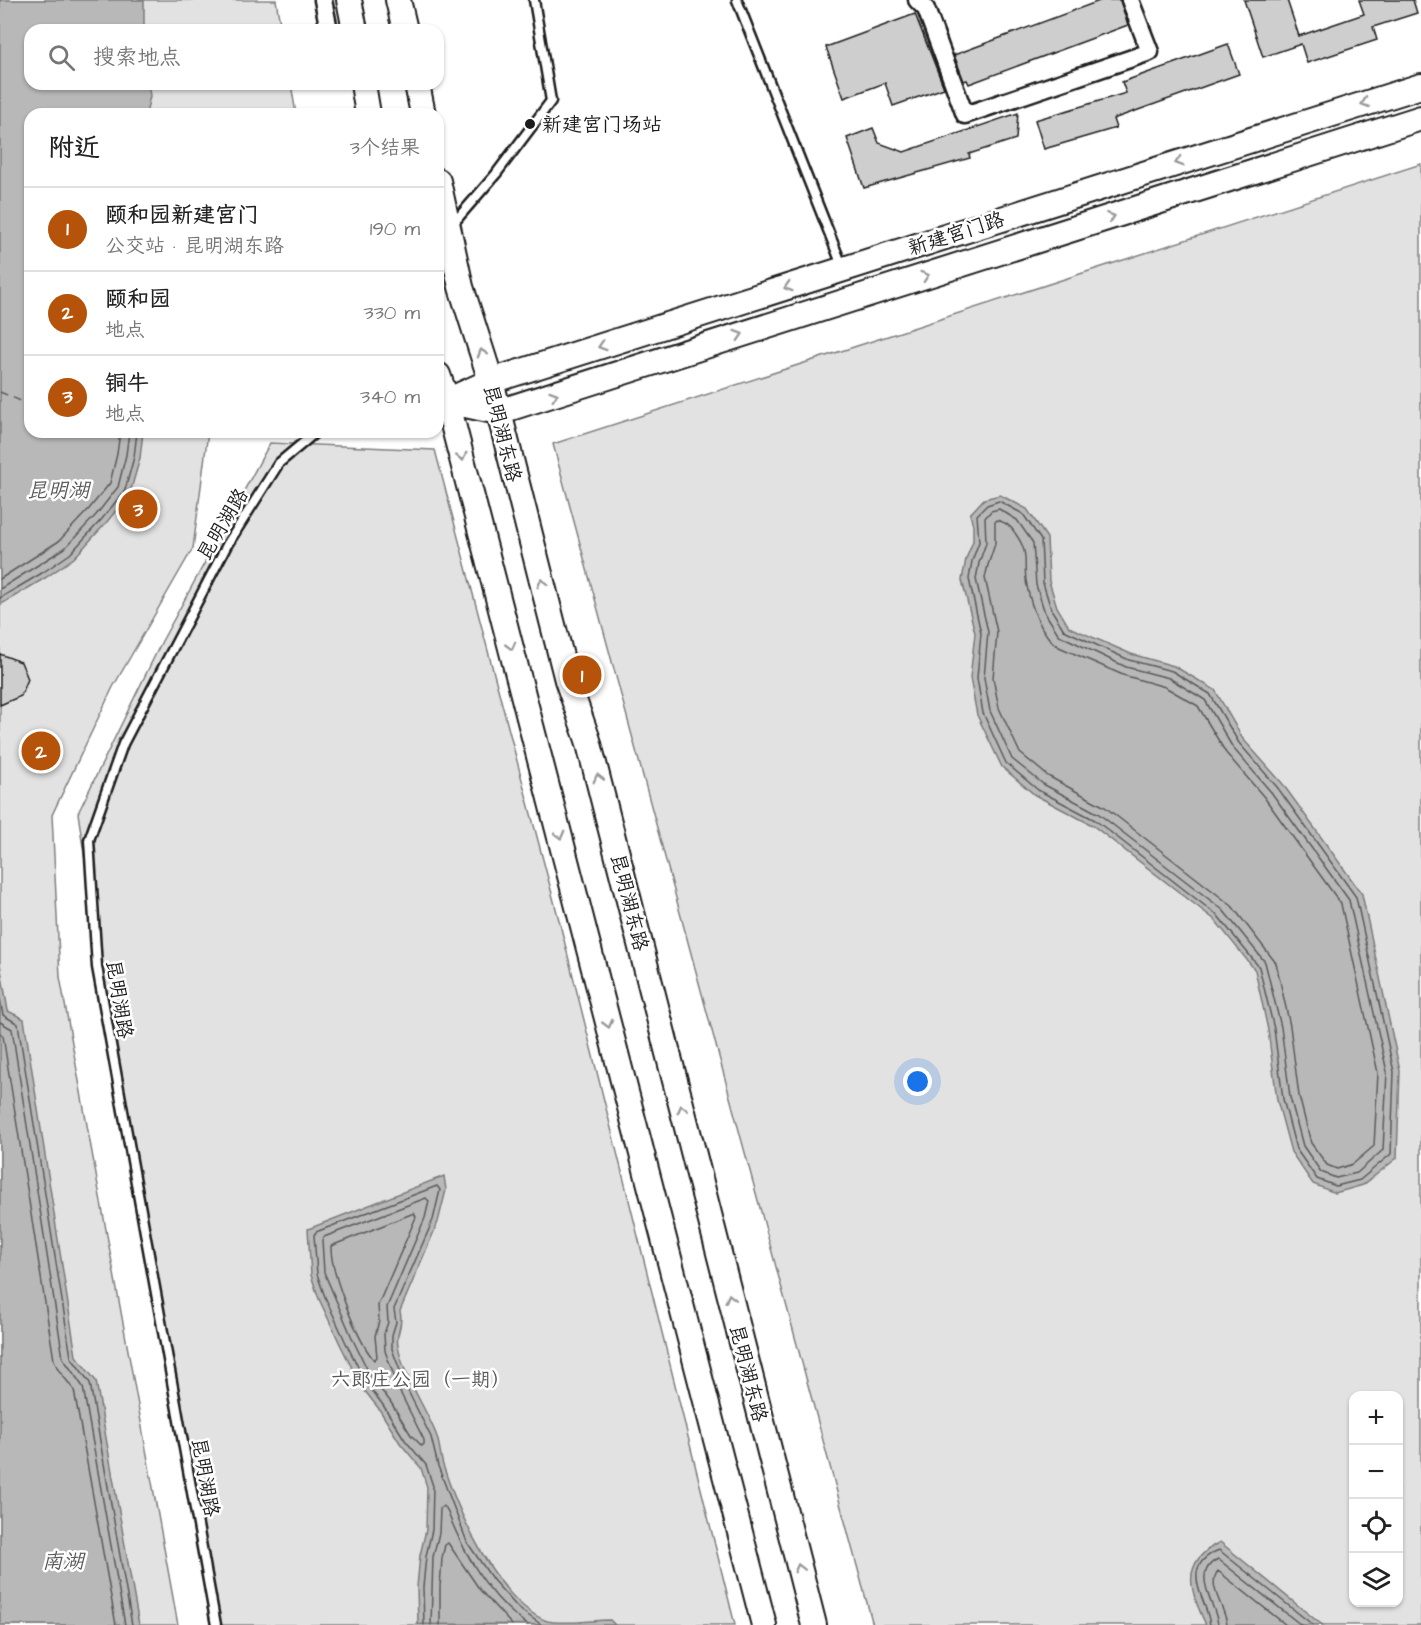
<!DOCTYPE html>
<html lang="zh">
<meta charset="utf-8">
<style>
body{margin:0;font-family:"Architects Daughter","LXGW WenKai TC",sans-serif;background:#f6f6f6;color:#222}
.controls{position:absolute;right:18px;bottom:18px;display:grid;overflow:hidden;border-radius:12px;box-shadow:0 2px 4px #0004}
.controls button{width:54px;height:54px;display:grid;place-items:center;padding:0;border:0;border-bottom:2px solid #e0e0e0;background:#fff;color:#222;font:30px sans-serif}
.you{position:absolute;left:918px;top:1082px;width:21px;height:21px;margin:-15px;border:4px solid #fff;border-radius:50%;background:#1a73e8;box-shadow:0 0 0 9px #1a73e833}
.badge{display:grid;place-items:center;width:39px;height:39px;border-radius:50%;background:#b45309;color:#fff;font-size:20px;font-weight:700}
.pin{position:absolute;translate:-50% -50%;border:3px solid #fff;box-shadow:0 2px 6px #0006}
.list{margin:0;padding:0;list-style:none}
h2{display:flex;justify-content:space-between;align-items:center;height:78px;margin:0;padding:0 24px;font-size:26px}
h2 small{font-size:20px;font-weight:400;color:#767676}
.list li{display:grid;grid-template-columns:39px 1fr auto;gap:18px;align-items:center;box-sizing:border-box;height:84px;padding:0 24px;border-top:2px solid #e0e0e0}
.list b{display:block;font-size:22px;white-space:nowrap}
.list p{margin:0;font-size:20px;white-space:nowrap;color:#767676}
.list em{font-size:20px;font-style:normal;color:#767676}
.icon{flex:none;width:33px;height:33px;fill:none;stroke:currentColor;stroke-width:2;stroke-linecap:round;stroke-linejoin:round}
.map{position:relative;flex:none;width:1421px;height:1625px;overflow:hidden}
.search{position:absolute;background:#fff;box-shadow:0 2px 4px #0004;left:24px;top:24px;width:420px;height:66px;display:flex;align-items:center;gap:15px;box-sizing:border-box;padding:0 21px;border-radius:18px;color:#767676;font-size:22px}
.panel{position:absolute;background:#fff;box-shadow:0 2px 4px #0004;left:24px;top:108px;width:420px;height:330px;border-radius:18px}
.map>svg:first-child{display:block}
</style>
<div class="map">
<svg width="1421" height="1625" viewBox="0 0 1421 1625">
<rect width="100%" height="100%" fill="#fff"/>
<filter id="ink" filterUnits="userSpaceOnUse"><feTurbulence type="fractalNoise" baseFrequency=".0167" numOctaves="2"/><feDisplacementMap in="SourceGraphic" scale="12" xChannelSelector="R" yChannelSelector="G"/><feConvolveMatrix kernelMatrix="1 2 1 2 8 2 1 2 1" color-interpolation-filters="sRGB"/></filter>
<g filter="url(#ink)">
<path fill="#e2e2e2" stroke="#7f7f7f" stroke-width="1.5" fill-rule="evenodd" d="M 0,0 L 276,0 L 281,30 L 30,30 L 30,84 L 291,84 L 296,114 L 30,114 L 30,432 L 208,432 L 193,548 L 113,687 L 52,815 L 60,977 L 178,1625 L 0,1625 Z
M 1421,164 L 1421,1625 L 873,1625 L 553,444 ZM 1354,1396 L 1398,1396 L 1398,1602 L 1354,1602 Z
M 270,443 L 435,450 L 560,924 L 735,1625 L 216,1625 L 117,1077 L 78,813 L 162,641 Z"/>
<path fill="#b8b8b8" stroke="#7a7a7a" stroke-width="1.5" d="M 0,0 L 144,0 L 144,30 L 30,30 L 30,84 L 148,84 L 150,96 L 146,114 L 30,114 L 30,432 L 143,432 L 140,458 L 130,493 L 106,523 L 74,558 L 45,578 L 0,605 Z
M 1000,495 L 1027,509 L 1047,538 L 1049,581 L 1057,607 L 1069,627 L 1131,654 L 1174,666 L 1215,690 L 1243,739 L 1282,783 L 1362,894 L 1400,1071 L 1397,1158 L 1363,1185 L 1335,1193 L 1313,1184 L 1291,1152 L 1277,1100 L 1268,1030 L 1255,970 L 1215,920 L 1092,825 L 1035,795 L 1002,767 L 977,715 L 970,678 L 975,633 L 962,580 L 966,559 L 973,541 L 973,525 L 970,514 L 984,499 Z
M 0,964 L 8,1011 L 24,1019 L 76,1356 L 96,1381 L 139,1625 L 0,1625 Z
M 444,1176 L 446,1190 L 438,1222 L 400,1311 C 404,1328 395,1332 398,1346 C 403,1376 425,1406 436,1434 C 440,1444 440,1455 443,1465 C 458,1512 498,1602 547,1621 C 563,1625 592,1620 610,1620 L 615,1625 L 418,1624 L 417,1587 L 420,1555 L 426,1530 L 427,1487 L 421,1468 L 400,1443 L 379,1409 L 361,1386 L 341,1346 L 319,1299 L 311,1275 L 308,1229 Z
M 1220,1542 L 1317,1621 L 1323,1625 L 1206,1625 C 1190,1590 1179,1563 1220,1542 Z"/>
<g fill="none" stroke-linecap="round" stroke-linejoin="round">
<path stroke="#5a5a5a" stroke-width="1.5" d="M 999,501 L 1023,514 L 1041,540 L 1043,583 L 1051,609 L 1064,630 L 1129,660 L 1172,671 L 1210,694 L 1239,743 L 1277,787 L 1356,897 L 1394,1072 L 1391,1154 L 1360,1180 L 1336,1186 L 1317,1179 L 1296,1149 L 1283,1099 L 1274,1029 L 1259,967 L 1218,916 L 1095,820 L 1038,790 L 1006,763 L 983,713 L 977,678 L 981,633 L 969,579 L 972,561 L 979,542 L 977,515 L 987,505 Z
M 999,509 L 1017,520 L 1033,543 L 1036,585 L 1045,613 L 1059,635 L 1126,667 L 1169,678 L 1205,700 L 1233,748 L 1271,792 L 1349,900 L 1387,1072 L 1383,1150 L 1357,1173 L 1336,1178 L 1321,1172 L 1303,1146 L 1290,1097 L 1281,1027 L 1265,962 L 1223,910 L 1099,814 L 1043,784 L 1012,759 L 990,711 L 984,678 L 988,632 L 976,579 L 979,563 L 986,543 L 985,518 L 991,511 Z
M 997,520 C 1005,522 1011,526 1015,533 C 1031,555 1022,562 1027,586 C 1031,606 1041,636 1059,647 L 1123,675 L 1165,687 L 1198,706 L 1226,753 L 1264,797 L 1341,904 L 1378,1073 L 1374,1146 L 1353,1164 L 1337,1169 L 1327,1165 L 1311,1143 L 1299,1096 L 1290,1026 L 1276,963 L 1232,906 L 1105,807 L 1048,776 L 1020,753 L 999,708 L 993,678 L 997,632 L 985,578 L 988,565 L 995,544 L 995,522 Z
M 0,579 L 59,541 L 89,509 L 110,483 L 117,454 L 120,432
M 0,589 L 65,548 L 96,515 L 118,487 L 126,455 L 129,432
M 0,598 L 42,573 L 70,554 L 102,519 L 125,490 L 134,457 L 137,432
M 0,999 L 3,1015 L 18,1024 L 71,1357 L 90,1383 L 132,1625
M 0,1022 L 12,1029 L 63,1358 L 83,1387 L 125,1625
M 0,1033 L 3,1036 L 54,1360 L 58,1369 L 74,1390 L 116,1625
M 426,1198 L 429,1201 L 425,1218 L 387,1307 L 388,1322 L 384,1334 L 385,1351 L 400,1392 L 424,1440 L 424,1444 L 422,1446 L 411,1435 L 390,1401 L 372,1379 L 353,1340 L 324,1272 L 322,1240 L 324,1237 Z
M 414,1213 L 416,1217 L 378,1305 L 379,1321 L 375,1336 L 377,1357 L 374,1360 C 357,1340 330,1271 331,1246 Z
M 424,1625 L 423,1587 L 426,1556 L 432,1530 L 433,1486 L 426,1465 L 405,1440 L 383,1405 L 366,1383 L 346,1343 L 325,1297 L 317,1274 L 314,1235 L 316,1232 L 437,1186 L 440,1190 L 433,1220 L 394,1309 L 396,1322 L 392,1335 L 392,1349 L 407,1389 L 431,1437 L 438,1466 L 467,1542 L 493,1580 L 519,1609 L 542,1625
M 431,1625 L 433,1557 L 439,1533 L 440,1509 L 443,1506 L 446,1508 C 463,1552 488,1598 528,1625
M 440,1625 L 440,1587 L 442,1558 L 445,1545 L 448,1543 L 480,1590 L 512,1625
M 1210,1625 C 1207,1598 1177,1567 1219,1550 L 1313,1625
M 1218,1625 C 1217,1605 1189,1573 1218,1559 L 1301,1625
M 1227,1625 C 1226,1608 1206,1586 1218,1571 L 1286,1625"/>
<path stroke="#5a5a5a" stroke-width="1.5" stroke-dasharray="8 6" stroke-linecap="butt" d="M 0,392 L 30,405"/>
</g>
<path fill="#cecece" stroke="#1c1c1c" stroke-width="1.5" d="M 1102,0 L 1120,0 L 1128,25 L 969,84 L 967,80 L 964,81 L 954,55 Z
M 1244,0 L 1287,0 L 1299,36 L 1364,14 L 1359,0 L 1413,0 L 1417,13 L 1373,27 L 1377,40 L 1307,63 L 1301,44 L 1263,57 Z
M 915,14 L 944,88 L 893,106 L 885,83 L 844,98 L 826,47 Z
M 1228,44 L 1239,74 L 1113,119 L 1116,128 L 1044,149 L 1035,120 L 1126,93 L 1122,82 Z
M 1018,113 L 1016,139 L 969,154 L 970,158 L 864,188 L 847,138 L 873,128 L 879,143 L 904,152 Z
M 0,654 L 21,662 L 28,679 L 21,696 L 0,705 Z"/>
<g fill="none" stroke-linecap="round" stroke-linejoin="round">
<defs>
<path id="lane" d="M 737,0 L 843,268
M 451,226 L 496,174 L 551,101 L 534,0
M 216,1625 L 97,967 L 89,840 L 123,744 L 227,545 L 279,463 L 316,432"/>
<path id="street" d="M 323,0 L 329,30
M 917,0 L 926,9 L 965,115 L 1150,52 L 1130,0"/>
<path id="secondary" d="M 349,0 L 355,30
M 398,0 L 405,30
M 363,84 L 368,114
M 417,84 L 423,114
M 438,181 L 461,287 L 491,381 L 567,680 L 588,740 L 814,1625
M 438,375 L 447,401 L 764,1625
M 447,401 L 491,381 L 1421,86
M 447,401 L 498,412 L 1421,118"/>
</defs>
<use href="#lane" stroke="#1c1c1c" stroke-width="13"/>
<use href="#street" stroke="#1c1c1c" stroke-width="21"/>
<use href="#secondary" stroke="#1c1c1c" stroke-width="28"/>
<use href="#lane" stroke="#fff" stroke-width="8"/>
<use href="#street" stroke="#fff" stroke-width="16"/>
<use href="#secondary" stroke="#fff" stroke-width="24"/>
</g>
<defs><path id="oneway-chevron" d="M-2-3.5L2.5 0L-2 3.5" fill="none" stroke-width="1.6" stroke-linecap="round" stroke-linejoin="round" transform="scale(1.5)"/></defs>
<g stroke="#999">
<use href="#oneway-chevron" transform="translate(1365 103) rotate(162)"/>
<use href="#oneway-chevron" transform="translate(1179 162) rotate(162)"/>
<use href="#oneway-chevron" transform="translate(1111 217) rotate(-18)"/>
<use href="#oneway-chevron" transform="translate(925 276) rotate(-18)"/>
<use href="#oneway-chevron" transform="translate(788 287) rotate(162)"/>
<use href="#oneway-chevron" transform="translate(739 335) rotate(-18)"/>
<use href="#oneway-chevron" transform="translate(602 346) rotate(162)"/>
<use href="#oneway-chevron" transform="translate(482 353) rotate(-107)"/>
<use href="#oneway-chevron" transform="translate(554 395) rotate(-18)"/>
<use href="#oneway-chevron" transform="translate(462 457) rotate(75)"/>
<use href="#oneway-chevron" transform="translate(542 583) rotate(-104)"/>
<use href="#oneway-chevron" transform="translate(511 646) rotate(75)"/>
<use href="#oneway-chevron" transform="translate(598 778) rotate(-104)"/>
<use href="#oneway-chevron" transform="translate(560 835) rotate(75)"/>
<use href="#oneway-chevron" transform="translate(608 1024) rotate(75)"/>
<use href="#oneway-chevron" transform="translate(682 1109) rotate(-104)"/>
<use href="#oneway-chevron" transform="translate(730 1298) rotate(-104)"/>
<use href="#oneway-chevron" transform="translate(799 1568) rotate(-104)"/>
</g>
</g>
<circle fill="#1c1c1c" stroke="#fff" stroke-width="2" cx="530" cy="124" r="6"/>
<g text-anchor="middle" stroke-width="5" stroke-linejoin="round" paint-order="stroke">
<g font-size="20" fill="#1c1c1c" stroke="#fff" text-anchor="start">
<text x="542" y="131">新建宫门场站</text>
</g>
<g font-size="20" fill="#1c1c1c" stroke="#fff">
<text transform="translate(956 233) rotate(-18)" y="7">新建宫门路</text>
<text transform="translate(503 433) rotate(76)" y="7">昆明湖东路</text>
<text transform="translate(222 524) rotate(-59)" y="7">昆明湖路</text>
<text transform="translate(630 902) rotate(76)" y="7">昆明湖东路</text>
<text transform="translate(120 999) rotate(81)" y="7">昆明湖路</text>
<text transform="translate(749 1373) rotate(76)" y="7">昆明湖东路</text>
<text transform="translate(206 1477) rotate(80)" y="7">昆明湖路</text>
</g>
<g font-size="20" fill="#575757" stroke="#fff">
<text x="421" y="1386">六郎庄公园（一期）</text>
</g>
<g font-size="21" font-style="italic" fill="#5a5a5a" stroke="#fff">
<text x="58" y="497">昆明湖</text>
<text x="63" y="1568">南湖</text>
</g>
</g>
</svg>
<div class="controls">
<button>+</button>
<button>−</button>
<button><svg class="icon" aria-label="locate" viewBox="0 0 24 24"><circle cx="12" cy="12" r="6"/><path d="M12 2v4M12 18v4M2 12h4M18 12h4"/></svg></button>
<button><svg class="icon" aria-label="layers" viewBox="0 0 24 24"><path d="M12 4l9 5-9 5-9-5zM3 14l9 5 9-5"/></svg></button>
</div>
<div class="you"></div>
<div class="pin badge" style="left:582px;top:675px">1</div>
<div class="pin badge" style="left:41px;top:751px">2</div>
<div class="pin badge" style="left:138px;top:509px">3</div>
<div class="search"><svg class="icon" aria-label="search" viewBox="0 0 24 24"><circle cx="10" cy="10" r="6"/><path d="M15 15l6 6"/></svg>搜索地点</div>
<section class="panel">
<h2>附近<small>3个结果</small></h2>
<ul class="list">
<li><span class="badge">1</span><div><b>颐和园新建宫门</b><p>公交站 · 昆明湖东路</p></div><em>190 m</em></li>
<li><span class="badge">2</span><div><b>颐和园</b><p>地点</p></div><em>330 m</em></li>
<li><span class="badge">3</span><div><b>铜牛</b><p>地点</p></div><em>340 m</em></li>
</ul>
</section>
</div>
